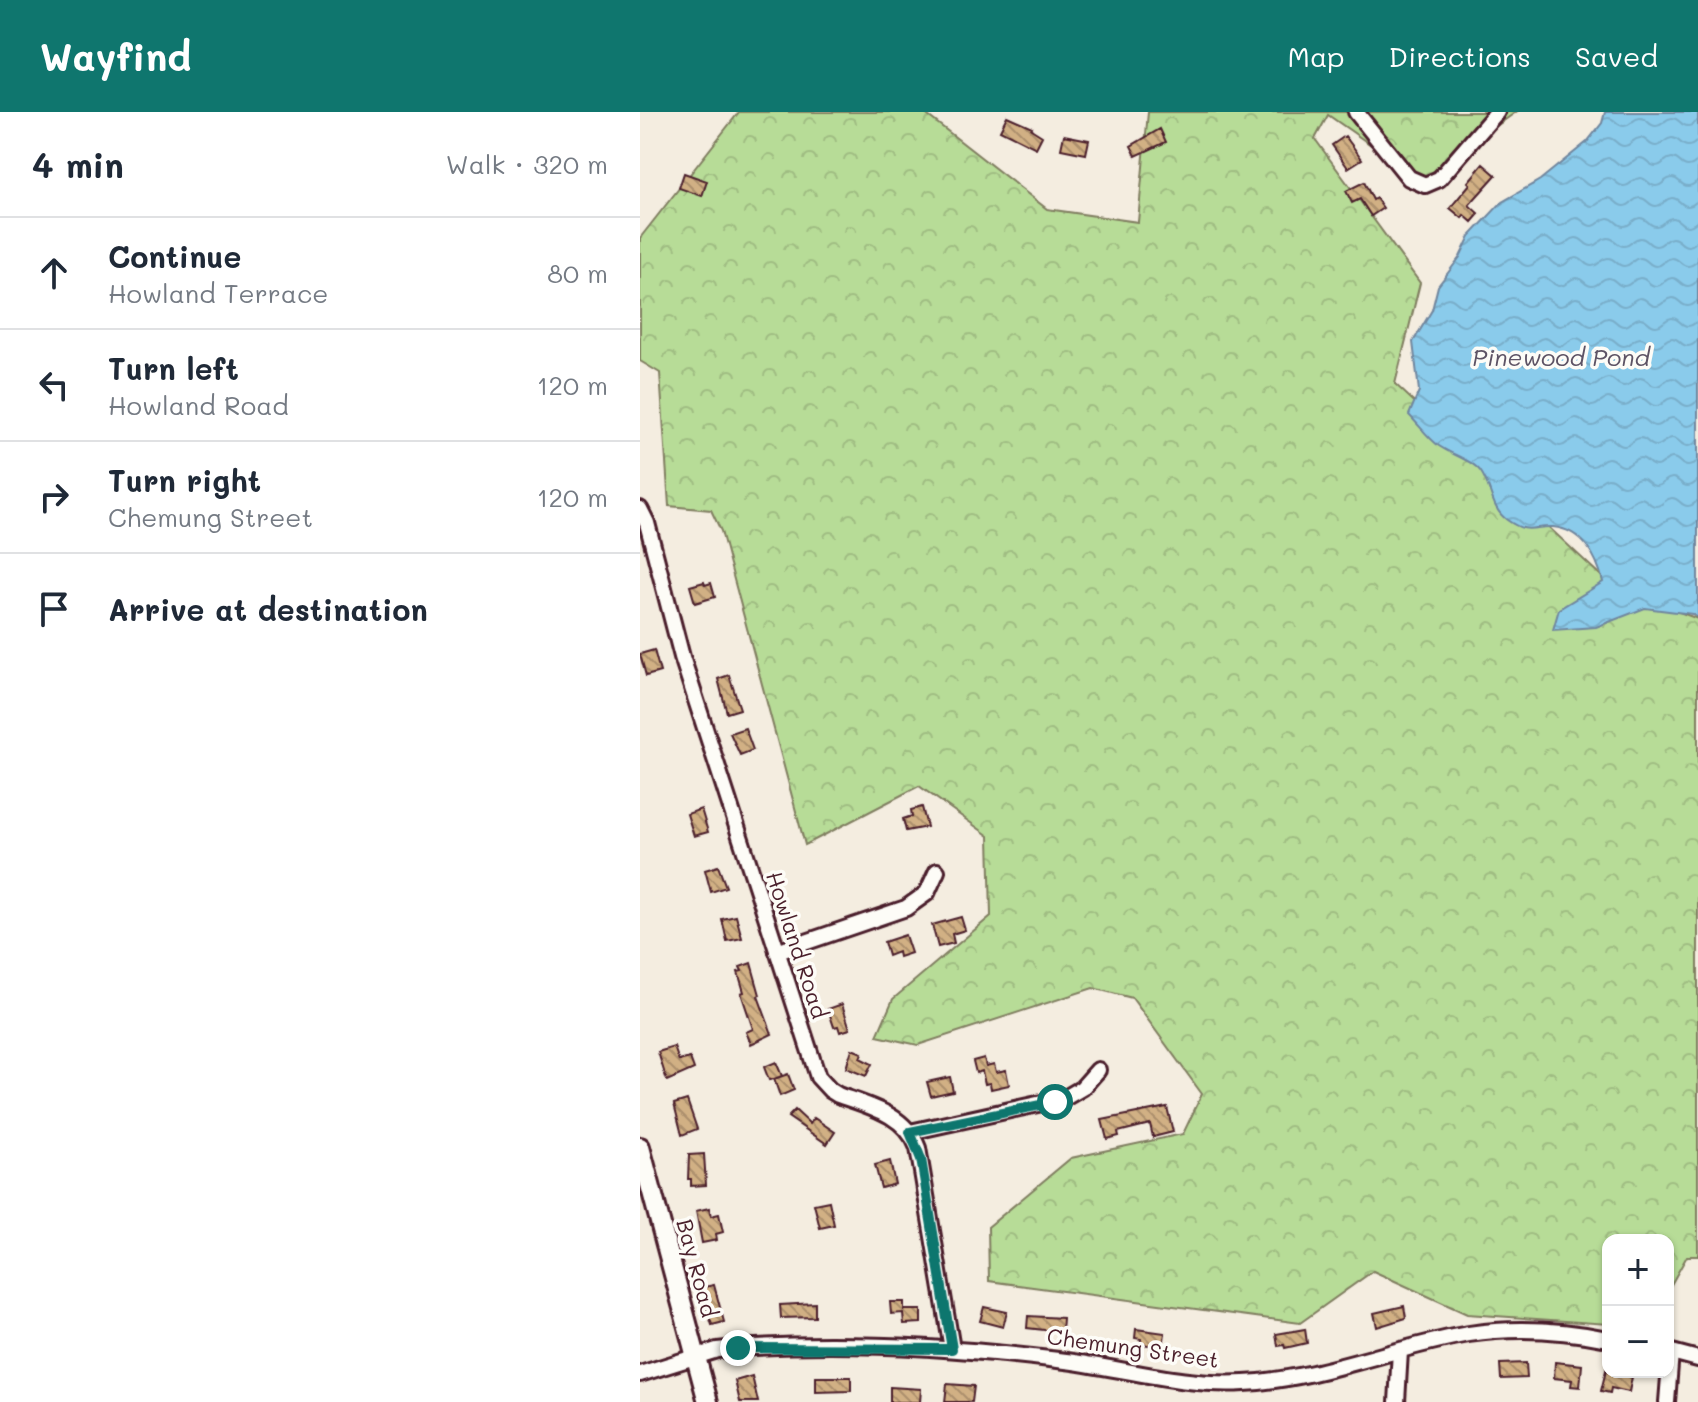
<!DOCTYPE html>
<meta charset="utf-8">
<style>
body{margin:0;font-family:Mali,sans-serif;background:#f6f6f7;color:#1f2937}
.controls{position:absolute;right:24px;bottom:24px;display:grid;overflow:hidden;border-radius:16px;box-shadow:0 2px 6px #0004}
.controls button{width:72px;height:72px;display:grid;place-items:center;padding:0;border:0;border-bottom:2px solid #e0e1e3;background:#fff;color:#1f2937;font:40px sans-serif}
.stop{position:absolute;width:24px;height:24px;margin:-18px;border:6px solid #0f766e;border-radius:50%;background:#fff}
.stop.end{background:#0f766e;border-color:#fff;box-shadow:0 2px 8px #0008}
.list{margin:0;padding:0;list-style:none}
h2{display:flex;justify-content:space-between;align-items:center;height:104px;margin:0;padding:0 32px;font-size:34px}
h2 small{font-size:26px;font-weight:400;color:#747a83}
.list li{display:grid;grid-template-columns:52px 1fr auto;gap:24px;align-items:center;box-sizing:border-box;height:112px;padding:0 32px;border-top:2px solid #e0e1e3}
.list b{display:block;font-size:30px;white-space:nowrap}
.list p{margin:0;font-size:26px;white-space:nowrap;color:#747a83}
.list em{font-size:26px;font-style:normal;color:#747a83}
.icon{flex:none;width:44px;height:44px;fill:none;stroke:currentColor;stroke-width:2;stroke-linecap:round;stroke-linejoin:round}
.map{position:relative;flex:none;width:1058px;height:1290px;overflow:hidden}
header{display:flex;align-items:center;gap:48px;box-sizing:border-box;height:112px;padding:0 40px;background:#0f766e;color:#fff}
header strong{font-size:38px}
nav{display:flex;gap:44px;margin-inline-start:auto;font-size:28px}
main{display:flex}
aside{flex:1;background:#fff}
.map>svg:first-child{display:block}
</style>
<header>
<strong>Wayfind</strong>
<nav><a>Map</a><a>Directions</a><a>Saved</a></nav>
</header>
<main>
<aside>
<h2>4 min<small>Walk · 320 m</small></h2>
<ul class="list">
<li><svg class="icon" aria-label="ahead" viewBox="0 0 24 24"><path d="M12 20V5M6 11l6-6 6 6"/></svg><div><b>Continue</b><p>Howland Terrace</p></div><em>80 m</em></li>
<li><svg class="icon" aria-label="left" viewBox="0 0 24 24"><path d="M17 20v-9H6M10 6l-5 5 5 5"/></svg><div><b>Turn left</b><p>Howland Road</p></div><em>120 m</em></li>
<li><svg class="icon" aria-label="right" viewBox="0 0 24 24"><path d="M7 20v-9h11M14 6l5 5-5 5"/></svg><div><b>Turn right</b><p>Chemung Street</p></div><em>120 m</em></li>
<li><svg class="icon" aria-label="arrive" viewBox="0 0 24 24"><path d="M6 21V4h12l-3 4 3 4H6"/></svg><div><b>Arrive at destination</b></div></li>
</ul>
</aside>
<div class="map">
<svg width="1058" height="1290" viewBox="0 0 1058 1290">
<defs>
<pattern id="forest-crowns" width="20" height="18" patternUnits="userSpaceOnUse" patternTransform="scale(2)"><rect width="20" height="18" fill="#b7dc97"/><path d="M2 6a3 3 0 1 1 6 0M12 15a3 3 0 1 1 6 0" fill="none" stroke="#9fbc82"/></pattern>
<pattern id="water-waves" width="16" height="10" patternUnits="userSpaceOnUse" patternTransform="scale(2)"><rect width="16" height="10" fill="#8acbeb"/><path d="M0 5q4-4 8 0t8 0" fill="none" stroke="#79aeca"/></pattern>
<pattern id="building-back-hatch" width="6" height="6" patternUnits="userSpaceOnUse" patternTransform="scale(2)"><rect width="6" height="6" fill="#d1b084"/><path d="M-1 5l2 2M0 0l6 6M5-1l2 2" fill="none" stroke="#ac8f6c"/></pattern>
</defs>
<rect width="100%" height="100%" fill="#f4ede0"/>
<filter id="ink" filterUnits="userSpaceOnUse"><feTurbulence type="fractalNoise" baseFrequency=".0125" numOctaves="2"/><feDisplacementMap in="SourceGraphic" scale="16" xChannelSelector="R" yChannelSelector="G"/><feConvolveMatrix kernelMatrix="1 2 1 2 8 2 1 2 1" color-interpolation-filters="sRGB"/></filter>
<g filter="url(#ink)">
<path fill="url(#forest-crowns)" stroke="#807e61" stroke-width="2" d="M 99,0 L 283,0 L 407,97 L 498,110 L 508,0 L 876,0 L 781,68 L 688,3 L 675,27 L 780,171 L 755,272 L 974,476 L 1058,507 L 1058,1144 L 1047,1144 L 1028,1178 L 1028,1128 L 968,1128 L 968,1212 L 827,1202 L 733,1159 L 660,1211 L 349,1169 L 348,1115 L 431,1046 L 543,1022 L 562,982 L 492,886 L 453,876 L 278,933 L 237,924 L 253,887 L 351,804 L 349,724 L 279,674 L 165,733 L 81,419 L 71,398 L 29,394 L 20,261 L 0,249 L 0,126 Z"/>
<path fill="url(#water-waves)" stroke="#70869e" stroke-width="2" d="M 965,0 L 1058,0 L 1058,506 L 1052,502 L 1005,496 L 956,515 L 913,518 L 919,497 L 963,470 C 957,445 943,418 913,415 C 893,414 888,423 867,408 C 851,397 852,376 841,360 C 832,348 812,343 799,334 C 788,326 779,313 769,303 L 779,279 L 773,230 L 792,198 L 798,174 L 820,145 L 830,124 L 862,90 L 900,68 L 947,30 L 962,11 Z"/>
<path fill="url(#building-back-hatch)" stroke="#4a1f2b" stroke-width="2" d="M 367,4 L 392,15 L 391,17 L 402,24 L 396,36 L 360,18 Z
M 520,17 L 526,30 L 496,44 L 491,34 Z
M 424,23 L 449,28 L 446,42 L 421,37 Z
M 705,24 L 722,47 L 708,56 L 692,33 Z
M 843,52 L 856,63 L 829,93 L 839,102 L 832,110 L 824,103 L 822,106 L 810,96 L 830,72 L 828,70 Z
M 44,61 L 67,69 L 62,84 L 39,76 Z
M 724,70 L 733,88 L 736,86 L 743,96 L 731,104 L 720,87 L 712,91 L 706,79 Z
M 64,470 L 65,473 L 71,471 L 75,485 L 55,491 L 50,474 Z
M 14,538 L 20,560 L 6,564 L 0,542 Z
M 89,563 L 100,597 L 87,601 L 78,567 Z
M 105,616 L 113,638 L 100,643 L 90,621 Z
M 282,695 L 287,715 L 266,719 L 263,707 L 272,704 L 271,698 Z
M 61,697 L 68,720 L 54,724 L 47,702 Z
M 78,754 L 86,775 L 71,780 L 65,758 Z
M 96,804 L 102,826 L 87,829 L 82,807 Z
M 321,805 L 325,818 L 312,822 L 314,831 L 298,835 L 292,813 Z
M 265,823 L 271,841 L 259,845 L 258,840 L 248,844 L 244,830 Z
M 111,851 L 120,883 L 118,884 L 132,922 L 111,932 L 106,920 L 113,917 L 101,881 L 104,880 L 98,860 L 102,859 L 100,855 Z
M 202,892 L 210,917 L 200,920 L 198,914 L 194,915 L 188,897 Z
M 34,935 L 39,949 L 50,946 L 54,957 L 27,969 L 18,940 Z
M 212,937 L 222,941 L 220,946 L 232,952 L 226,964 L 206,956 Z
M 344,946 L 346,954 L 354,952 L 356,960 L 366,958 L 369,973 L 351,977 L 350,971 L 345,972 L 342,959 L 336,961 L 333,949 Z
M 136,950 L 142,964 L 134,967 L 148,962 L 154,978 L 140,984 L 134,967 L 129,968 L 124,955 Z
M 310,965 L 313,979 L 291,984 L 287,970 Z
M 47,988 L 57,1017 L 42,1023 L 34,992 Z
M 527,995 L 533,1020 L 513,1025 L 510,1012 L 478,1020 L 479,1024 L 467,1027 L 462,1008 Z
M 155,998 L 170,1012 L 174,1006 L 195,1020 L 187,1032 L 148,1005 Z
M 64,1042 L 66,1073 L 51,1074 L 51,1067 L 48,1067 L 49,1043 Z
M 250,1049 L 255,1072 L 241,1076 L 235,1053 Z
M 189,1089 L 194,1113 L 180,1116 L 174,1092 Z
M 69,1096 L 71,1104 L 79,1102 L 83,1120 L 76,1122 L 77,1128 L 62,1131 L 56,1099 Z
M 74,1173 L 84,1210 L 72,1213 L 60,1176 Z
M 250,1190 L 264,1190 L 264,1198 L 281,1198 L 281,1211 L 264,1212 L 263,1201 L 251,1202 Z
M 175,1191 L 175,1205 L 141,1206 L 140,1193 Z
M 764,1194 L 766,1206 L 737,1215 L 734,1201 Z
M 344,1195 L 367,1200 L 363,1215 L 340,1209 Z
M 388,1204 L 423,1206 L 422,1220 L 387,1216 Z
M 496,1217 L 525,1221 L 523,1235 L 501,1232 L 501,1227 L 495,1226 Z
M 665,1217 L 667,1231 L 645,1236 L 644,1233 L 638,1234 L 636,1222 Z
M 915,1250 L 942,1253 L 940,1275 L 931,1274 L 932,1268 L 914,1266 Z
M 968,1250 L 968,1260 L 983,1260 L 983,1263 L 992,1265 L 989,1280 L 971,1276 L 970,1281 L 961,1279 Z
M 886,1251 L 887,1266 L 861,1267 L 860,1252 Z
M 112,1264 L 118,1290 L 100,1290 L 95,1269 Z
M 176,1265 L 211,1265 L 211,1279 L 176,1280 Z
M 307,1272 L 334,1274 L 332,1290 L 305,1290 Z
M 250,1275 L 281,1277 L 280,1290 L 250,1290 Z"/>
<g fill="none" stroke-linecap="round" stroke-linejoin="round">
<defs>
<path id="minor" d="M 716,0 L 769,66 L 785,73 L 799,67 L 857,0
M 0,397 L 7,411 L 42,545 L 178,965 L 190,978 L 198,983 C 229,994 265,1002 278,1036 L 312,1237
M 137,840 L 266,796 L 287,781 L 297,759
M 270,1020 L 425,986 L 442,976 L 458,958
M 1028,1239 L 1058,1247
M 0,1262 L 77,1238 L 98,1236 C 204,1229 313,1235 418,1248 C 479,1255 543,1275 604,1271 C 681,1267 754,1235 829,1222 C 875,1215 923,1218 968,1227
M 757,1290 L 760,1239
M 1027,1290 L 1031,1240"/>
<path id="major" d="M 0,1035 L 68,1290"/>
</defs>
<use href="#minor" stroke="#4a1f2b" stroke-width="20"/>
<use href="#major" stroke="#4a1f2b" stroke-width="24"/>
<use href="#minor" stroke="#fdfcf7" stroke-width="14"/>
<use href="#major" stroke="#fdfcf7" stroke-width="18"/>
</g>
</g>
<g fill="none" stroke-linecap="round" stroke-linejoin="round" filter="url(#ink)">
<path stroke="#0f766e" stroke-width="10" d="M 98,1236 L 312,1237 L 281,1047 L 270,1020 L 415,990"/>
</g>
<g text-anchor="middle" stroke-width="7" stroke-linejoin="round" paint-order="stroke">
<g font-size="22" fill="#4a1f2b" stroke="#fdfcf7">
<text transform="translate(157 833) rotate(72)" y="8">Howland Road</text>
<text transform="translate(57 1156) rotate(75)" y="8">Bay Road</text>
<text transform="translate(493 1236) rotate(8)" y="8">Chemung Street</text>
</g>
<g font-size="24" font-style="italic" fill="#5d5365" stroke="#fdfcf7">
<text x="921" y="254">Pinewood Pond</text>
</g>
</g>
</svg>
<div class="controls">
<button>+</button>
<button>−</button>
</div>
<div class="stop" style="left:415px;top:990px"></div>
<div class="stop end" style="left:98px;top:1236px"></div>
</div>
</main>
